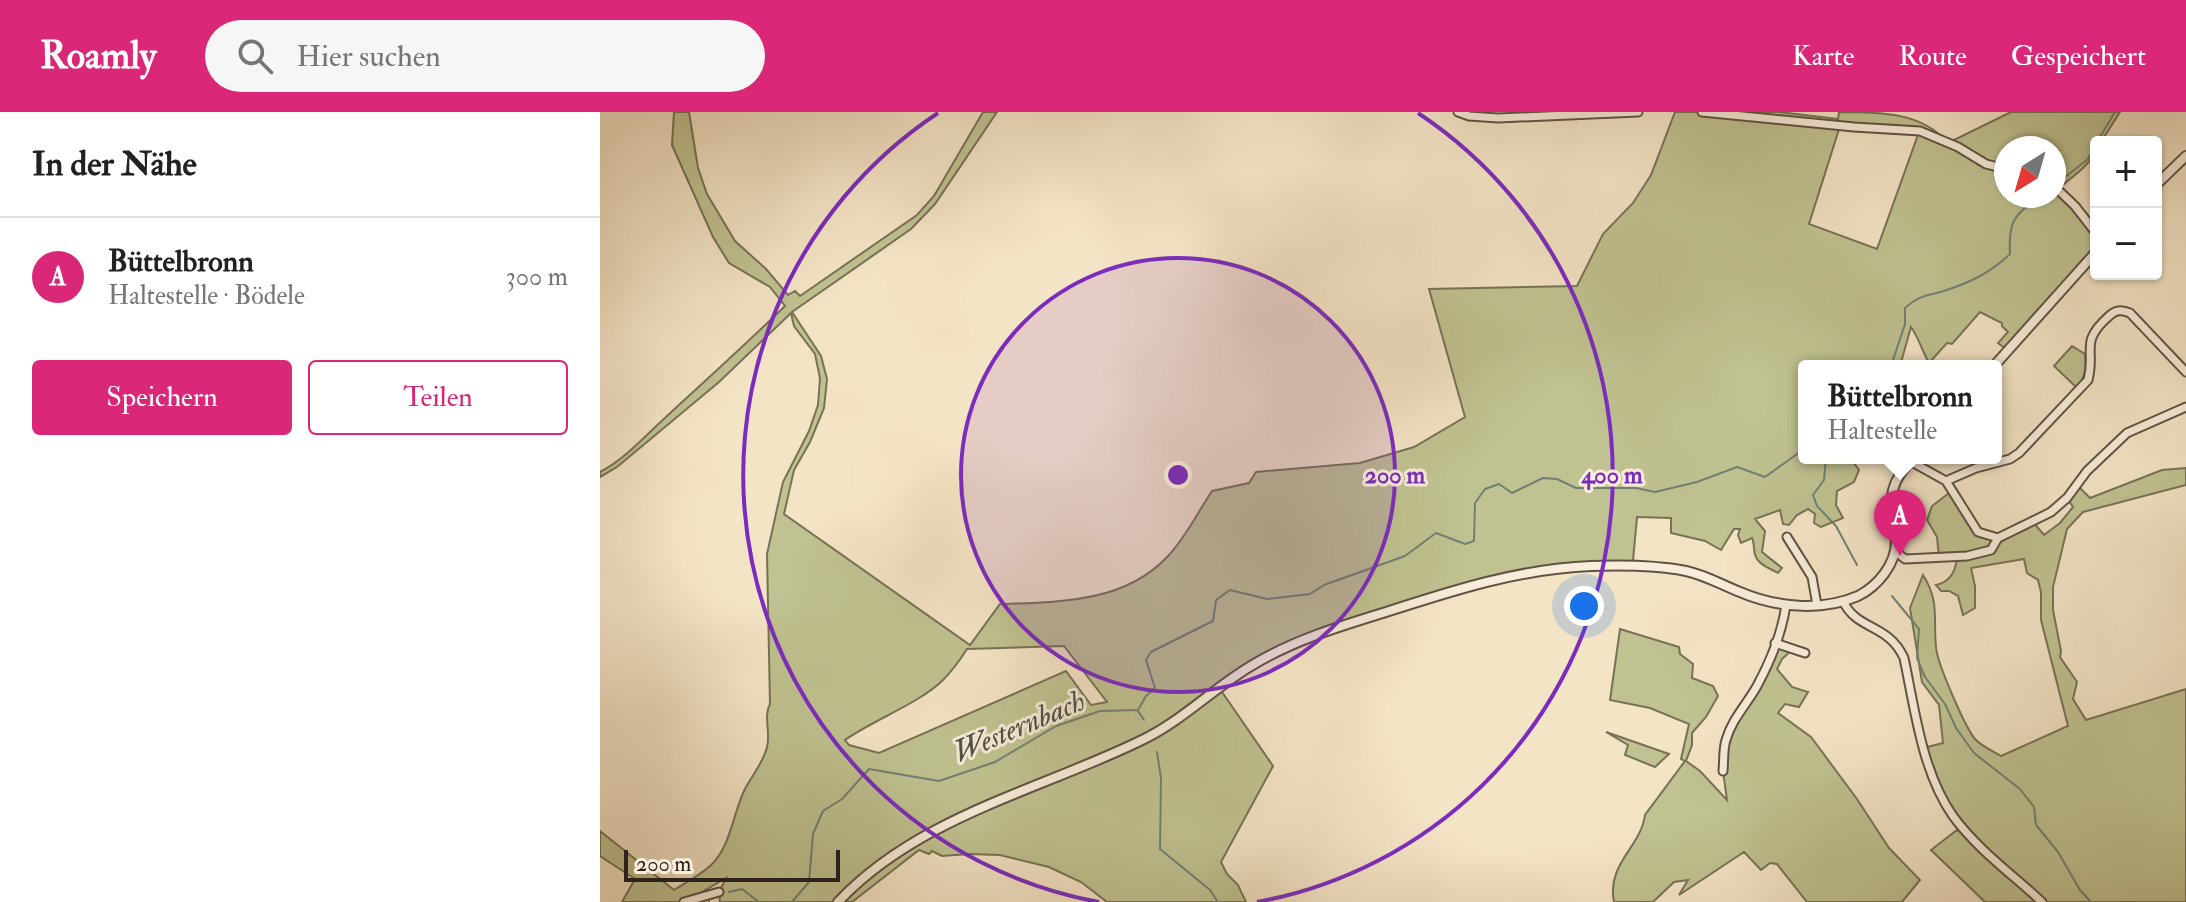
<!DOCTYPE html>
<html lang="de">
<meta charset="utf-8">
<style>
body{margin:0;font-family:"IM FELL Double Pica",serif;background:#f6f6f6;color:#202124}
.controls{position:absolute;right:24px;top:24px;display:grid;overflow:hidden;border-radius:8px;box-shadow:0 2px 6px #0004}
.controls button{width:72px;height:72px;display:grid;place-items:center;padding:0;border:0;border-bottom:2px solid #e0e0e0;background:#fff;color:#202124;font:40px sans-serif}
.compass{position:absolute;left:1394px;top:24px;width:72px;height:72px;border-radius:50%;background:#fff;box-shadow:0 2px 6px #0004;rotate:217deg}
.scale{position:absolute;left:24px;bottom:20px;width:216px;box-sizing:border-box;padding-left:8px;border:4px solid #2e231a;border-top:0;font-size:22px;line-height:28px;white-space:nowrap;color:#2e231a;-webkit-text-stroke:6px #f8edda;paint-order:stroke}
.you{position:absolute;left:984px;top:494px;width:28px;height:28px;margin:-20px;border:6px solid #fff;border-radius:50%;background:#1a73e8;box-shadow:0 0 0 12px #1a73e833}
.badge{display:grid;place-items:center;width:52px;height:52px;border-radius:50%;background:#db2777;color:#fff;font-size:26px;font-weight:700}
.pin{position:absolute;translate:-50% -66px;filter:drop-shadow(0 2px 4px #0008)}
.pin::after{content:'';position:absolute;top:42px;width:28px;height:24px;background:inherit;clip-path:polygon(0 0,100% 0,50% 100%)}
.popup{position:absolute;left:1198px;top:248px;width:204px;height:104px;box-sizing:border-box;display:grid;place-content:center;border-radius:8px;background:#fff;filter:drop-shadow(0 2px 6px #0005);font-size:26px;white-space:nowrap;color:#757577}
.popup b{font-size:30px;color:#202124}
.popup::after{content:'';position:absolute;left:50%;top:100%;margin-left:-16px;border:16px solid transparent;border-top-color:#fff}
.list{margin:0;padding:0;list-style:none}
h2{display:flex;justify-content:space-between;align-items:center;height:104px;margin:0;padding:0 32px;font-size:34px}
h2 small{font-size:26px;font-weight:400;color:#757577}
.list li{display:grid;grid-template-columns:52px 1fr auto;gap:24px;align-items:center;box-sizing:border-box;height:120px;padding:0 32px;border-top:2px solid #e0e0e0}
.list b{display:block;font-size:30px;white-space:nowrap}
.list p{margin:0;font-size:26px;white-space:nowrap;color:#757577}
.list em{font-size:26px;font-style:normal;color:#757577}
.actions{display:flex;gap:16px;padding:24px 32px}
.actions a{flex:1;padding:18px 0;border:2px solid #db2777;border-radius:8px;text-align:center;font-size:28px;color:#db2777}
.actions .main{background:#db2777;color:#fff}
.icon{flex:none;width:44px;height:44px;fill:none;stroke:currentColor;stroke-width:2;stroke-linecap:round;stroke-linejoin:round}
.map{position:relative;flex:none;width:1586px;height:790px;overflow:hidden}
header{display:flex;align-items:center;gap:48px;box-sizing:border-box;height:112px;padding:0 40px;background:#db2777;color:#fff}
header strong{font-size:38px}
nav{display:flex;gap:44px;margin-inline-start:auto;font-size:28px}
.search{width:560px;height:72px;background:#f6f6f6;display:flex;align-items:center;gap:20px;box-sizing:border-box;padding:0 28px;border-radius:44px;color:#757577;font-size:30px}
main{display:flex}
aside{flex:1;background:#fff}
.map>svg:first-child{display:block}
</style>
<header>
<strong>Roamly</strong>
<div class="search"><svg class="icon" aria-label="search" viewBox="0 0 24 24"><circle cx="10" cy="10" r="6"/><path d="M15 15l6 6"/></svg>Hier suchen</div>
<nav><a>Karte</a><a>Route</a><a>Gespeichert</a></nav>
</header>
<main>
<aside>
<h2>In der Nähe<small></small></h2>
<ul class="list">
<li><span class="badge">A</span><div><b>Büttelbronn</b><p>Haltestelle · Bödele</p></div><em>300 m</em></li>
</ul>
<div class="actions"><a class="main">Speichern</a><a>Teilen</a></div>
</aside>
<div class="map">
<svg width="1586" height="790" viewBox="0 0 1586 790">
<rect width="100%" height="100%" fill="#f4e4c6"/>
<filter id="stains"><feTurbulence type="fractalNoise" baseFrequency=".0025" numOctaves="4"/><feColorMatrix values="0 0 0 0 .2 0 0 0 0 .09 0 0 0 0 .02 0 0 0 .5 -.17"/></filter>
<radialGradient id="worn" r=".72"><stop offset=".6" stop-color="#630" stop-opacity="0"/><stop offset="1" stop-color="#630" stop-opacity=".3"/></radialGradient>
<path fill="#c0c291" stroke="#777256" stroke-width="2" fill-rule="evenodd" d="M 74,0 L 89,0 L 98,56 L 107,82 L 135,129 L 166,157 L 188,183 L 195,179 L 200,184 L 317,103 L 334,84 L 383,0 L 397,0 L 335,92 L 311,117 L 192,200 L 221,244 L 227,267 L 224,296 L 210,330 L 194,358 L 184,402 L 370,533 L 400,492 C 458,490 524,491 567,445 C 584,428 598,400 612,379 L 649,371 L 656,360 L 760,351 L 814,335 L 865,305 L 829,177 L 977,174 L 1003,122 L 1033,91 L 1051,63 L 1075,0 L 1179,0 L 1238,7 L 1239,0 C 1280,0 1322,0 1348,31 L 1411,0 L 1520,0 L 1501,30 L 1496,30 C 1496,50 1478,60 1464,72 L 1460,64 L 1454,66 L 1454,36 L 1406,36 L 1406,84 L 1454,84 L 1454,74 L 1494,122 L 1494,136 L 1406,237 L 1398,231 L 1408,220 L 1402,214 L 1402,211 L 1380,200 L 1352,232 L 1347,231 L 1329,251 C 1322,239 1319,226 1311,215 L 1300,254 L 1204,254 L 1204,346 L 1250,346 L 1259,358 L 1254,370 L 1237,379 L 1236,393 L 1243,406 L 1221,415 L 1214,411 L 1215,402 L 1208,397 L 1197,403 L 1189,413 L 1183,412 L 1180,398 L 1155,407 L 1165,419 L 1162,440 L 1182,456 L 1178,461 C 1171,457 1159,453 1156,445 C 1153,440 1155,432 1152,426 L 1141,431 L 1138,423 L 1140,417 L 1134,417 L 1121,438 L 1105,429 L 1071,421 L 1071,406 L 1037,405 L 1033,449 L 1029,453 L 912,463 L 678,538 L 620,577 L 673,654 L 621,750 L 627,762 L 638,773 L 646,790 L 507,790 L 481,770 L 449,755 L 400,743 L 369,742 L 342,744 L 332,739 L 329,742 L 319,738 L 252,790 L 120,790 L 119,780 L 126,766 L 85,790 L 22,790 L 35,767 L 0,744 L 0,719 L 74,778 C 86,770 101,763 111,753 C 130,736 133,702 144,679 C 151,664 163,652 167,635 C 171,620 163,605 170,592 L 167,442 L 183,370 L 209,319 L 218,293 L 220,266 L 215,242 L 194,214 L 191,201 L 119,270 L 17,355 L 0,365 L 0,360 C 25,347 46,323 66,305 C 106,268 146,232 185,194 L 170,175 L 129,151 L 113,125 L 72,33 ZM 1240,14 L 1319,20 L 1277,137 L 1209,112 ZM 464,534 L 507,590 L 491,593 L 466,559 L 279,641 L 249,633 L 245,628 C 273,608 320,591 343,568 C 352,559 360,548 367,537 Z
M 1472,234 L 1485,242 C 1486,256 1486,264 1477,276 L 1454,254 Z
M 1586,356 L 1586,373 L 1483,400 L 1467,417 L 1453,475 L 1453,498 L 1461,539 L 1460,545 L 1477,570 L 1473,587 L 1486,608 L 1586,577 L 1586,790 L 1385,790 L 1331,738 L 1357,718 L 1370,725 L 1345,691 L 1324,636 L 1343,631 L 1339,593 L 1322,570 L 1310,496 L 1323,463 C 1340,490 1333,506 1336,535 C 1337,551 1365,615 1375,627 C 1381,634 1393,639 1401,644 L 1468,614 L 1441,508 L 1441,480 L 1438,468 L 1427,461 L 1424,447 L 1371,456 L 1375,474 L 1375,496 L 1363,503 L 1358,484 L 1349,479 L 1341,479 L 1336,473 C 1350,470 1356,459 1357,445 L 1339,445 L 1337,425 L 1327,408 L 1332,394 L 1353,378 L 1378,420 L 1398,426 L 1432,409 L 1444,423 L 1460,411 L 1473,395 L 1467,386 L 1477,373 L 1490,386 L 1562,358 Z
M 1020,517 L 1079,535 L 1080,542 L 1093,552 L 1092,566 L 1113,574 L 1118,584 L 1106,605 L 1092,621 L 1092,633 L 1086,649 L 1100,659 L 1127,688 L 1123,659 L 1125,628 L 1156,577 L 1175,531 L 1193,537 L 1182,547 L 1177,557 L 1192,575 L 1208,580 L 1199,595 L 1185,592 L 1178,601 L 1211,625 L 1257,687 L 1289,736 L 1320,768 L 1302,790 L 1207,790 L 1177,752 L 1170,751 L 1161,758 L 1144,740 L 1079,783 L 1088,768 L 1074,770 L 1053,790 L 1014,790 C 1006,752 1041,735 1045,703 L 1085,649 L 1081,647 L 1089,612 L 1050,596 L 1010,588 Z
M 1006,620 L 1069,642 L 1055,655 L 1025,643 L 1028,633 Z"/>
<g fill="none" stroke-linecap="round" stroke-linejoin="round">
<path stroke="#708173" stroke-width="2" d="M 1497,30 L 1515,0
M 1455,73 L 1488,47 L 1496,32
M 1291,254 L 1305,212 L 1305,196 C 1320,183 1326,184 1344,179 C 1371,170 1390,161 1410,142 C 1408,108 1414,104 1440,84
M 1226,346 L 1224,368 L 1213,383 L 1217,394 L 1236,414 L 1257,453
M 1292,484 L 1319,517 L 1317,546 L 1325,565 L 1345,592 L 1356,616 L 1374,641 L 1420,677 L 1434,695 L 1436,713 L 1458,740 L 1480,778 L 1491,790
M 538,599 L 544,608
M 557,640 L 561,666 L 560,737 L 610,778 L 618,790
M 129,780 L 142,777 L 159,790
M 109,790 L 109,788
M 192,790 L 209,770 L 213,722 L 223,699 L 242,687 L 269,657 L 339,669 L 395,650 L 456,614 L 500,599 L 538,598 L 546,584 L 555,576 L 546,548 L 551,540 L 613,509 L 616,488 L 630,478 L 667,487 L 710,482 L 724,473 L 805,444 L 836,421 L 865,432 L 874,429 L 875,391 L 885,377 L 899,372 L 912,381 L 943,366 L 957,367 L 976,376 L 1036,376 L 1055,380 L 1097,370 L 1137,355 L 1165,365 L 1204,337"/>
<defs>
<path id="minor" d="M 858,0 L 869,4 L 898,6 L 1038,0
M 1102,0 L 1254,15 L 1320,19 L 1358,35 L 1386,52 L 1406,57
M 1454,74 L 1475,94 L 1496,121
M 1310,349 L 1346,369 L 1378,420 L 1398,426 L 1451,400 L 1467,386 L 1487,359 L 1527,321 L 1586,295
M 1346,369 L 1376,356 L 1410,347 L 1419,341 L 1488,268 C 1496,238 1479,231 1508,205 C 1515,198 1521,197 1530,201 L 1586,260
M 1187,425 L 1212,465 L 1217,493
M 1295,439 L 1305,447 L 1367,444 L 1391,438 L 1398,426
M 1243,489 C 1257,519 1288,511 1304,546 C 1315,598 1322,660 1353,704 C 1377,737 1413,763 1442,790
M 1175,531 L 1205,541
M 1123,659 C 1124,649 1123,637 1126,628 C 1132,607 1147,592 1157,574 C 1170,550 1182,520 1186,493
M 84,790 L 119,780"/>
<path id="tertiary" d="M 1556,73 L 1586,44
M 1394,254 L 1496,140
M 238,790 C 318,705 437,679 540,629 C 583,609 615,574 656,551 C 697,527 741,514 786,500 C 854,478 919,457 991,454 C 1022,453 1055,453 1086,459 C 1105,463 1122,473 1140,480 C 1175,495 1221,500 1258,484 C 1278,474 1296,452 1296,429 C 1296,412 1289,395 1293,378 C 1296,365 1305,356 1313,346"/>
</defs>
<use href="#minor" stroke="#605345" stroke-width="11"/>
<use href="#tertiary" stroke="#605345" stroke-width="12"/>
<use href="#minor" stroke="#f8edda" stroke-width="7"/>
<use href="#tertiary" stroke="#f8edda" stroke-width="8"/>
</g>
<circle cx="578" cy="363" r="217" fill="#7b2cbf" fill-opacity=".12"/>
<g fill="none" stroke="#7b2cbf" stroke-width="4">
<circle cx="578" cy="363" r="217"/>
<path d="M499 790A434 434 0 0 1 338 1M818 1A434 434 0 0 1 657 790"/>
</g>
<g text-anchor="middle" stroke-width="6" stroke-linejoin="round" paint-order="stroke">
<g font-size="30" font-style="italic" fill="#4f5247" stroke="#f8edda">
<text transform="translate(419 614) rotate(-23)" y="10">Westernbach</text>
</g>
</g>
<circle cx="578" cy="363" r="12" fill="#7b2cbf" stroke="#f8edda" stroke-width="4"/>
<g font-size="24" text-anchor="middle" font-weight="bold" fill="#7b2cbf" stroke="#f8edda" stroke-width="6" stroke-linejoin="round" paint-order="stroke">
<text x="795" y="371">200 m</text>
<text x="1012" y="371">400 m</text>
</g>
<rect width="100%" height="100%" filter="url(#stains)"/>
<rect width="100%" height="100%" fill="url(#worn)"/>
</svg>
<div class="controls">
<button>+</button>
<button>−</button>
</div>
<svg class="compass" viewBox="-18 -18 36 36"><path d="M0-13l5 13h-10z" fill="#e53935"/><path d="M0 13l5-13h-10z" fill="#757577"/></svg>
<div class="scale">200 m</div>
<div class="you"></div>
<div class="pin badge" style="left:1300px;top:444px">A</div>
<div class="popup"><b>Büttelbronn</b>Haltestelle</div>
</div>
</main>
